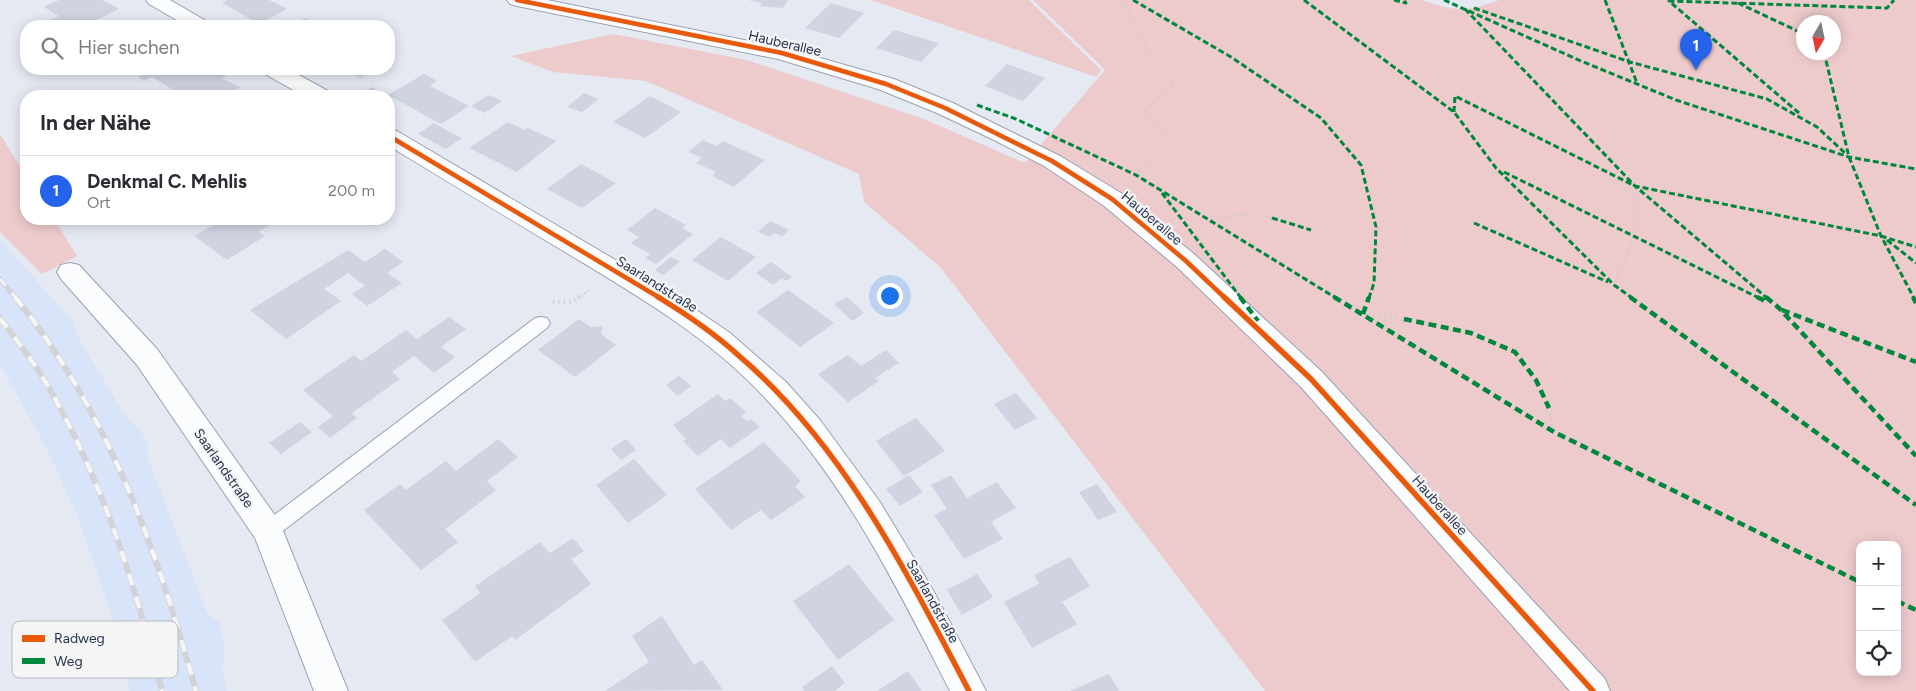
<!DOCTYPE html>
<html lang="de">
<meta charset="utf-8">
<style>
body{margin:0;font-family:Figtree,sans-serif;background:#f2f2f3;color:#2b2b33}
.controls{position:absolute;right:15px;bottom:15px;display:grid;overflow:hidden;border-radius:10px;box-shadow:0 2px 12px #0003}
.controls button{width:45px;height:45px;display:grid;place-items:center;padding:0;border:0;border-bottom:1px solid #e1e1e2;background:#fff;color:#2b2b33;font:25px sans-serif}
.compass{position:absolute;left:1796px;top:15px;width:45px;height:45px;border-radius:50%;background:#fff;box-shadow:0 2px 12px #0003;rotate:189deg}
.you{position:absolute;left:889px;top:295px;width:18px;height:18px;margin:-12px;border:4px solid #fff;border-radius:50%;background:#1a73e8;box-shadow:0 0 0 8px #1a73e833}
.badge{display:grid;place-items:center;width:32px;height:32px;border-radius:50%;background:#2563eb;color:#fff;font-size:16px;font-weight:700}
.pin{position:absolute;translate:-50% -41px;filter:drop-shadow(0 1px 2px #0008)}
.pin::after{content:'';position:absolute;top:26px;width:18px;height:15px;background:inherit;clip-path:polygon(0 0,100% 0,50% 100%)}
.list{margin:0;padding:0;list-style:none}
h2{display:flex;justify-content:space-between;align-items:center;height:65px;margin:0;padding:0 20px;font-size:21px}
h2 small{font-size:16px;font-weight:400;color:#7c7c81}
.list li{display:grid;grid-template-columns:32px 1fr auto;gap:15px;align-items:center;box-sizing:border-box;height:70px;padding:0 20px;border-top:1px solid #e1e1e2}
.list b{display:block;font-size:19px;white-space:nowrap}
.list p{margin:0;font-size:16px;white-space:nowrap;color:#7c7c81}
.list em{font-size:16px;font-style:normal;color:#7c7c81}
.icon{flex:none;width:28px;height:28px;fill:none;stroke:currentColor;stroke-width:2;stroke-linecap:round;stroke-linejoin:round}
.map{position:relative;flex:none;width:1916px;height:691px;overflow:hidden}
.search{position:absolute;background:#fff;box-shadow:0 2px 12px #0003;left:20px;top:20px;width:375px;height:55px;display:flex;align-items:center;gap:12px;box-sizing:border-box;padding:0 18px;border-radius:20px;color:#7c7c81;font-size:19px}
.panel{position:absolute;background:#fff;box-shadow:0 2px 12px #0003;left:20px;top:90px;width:375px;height:135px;border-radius:20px}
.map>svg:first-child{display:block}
</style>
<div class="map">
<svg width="1916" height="691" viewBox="0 0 1916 691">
<rect width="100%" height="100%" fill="#e5e9f2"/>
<path fill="#d8e4f9" d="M 0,240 L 72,320 L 80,341 L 128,420 L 138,427 L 148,444 L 147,456 L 207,613 L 219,622 L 225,648 L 222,669 L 227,691 L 129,691 L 110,610 L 79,520 L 48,451 L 0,364 Z"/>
<path fill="#edcbcd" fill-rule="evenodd" d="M 871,0 L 1029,0 L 1101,70 L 1096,77 Z
M 1033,0 L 1421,0 C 1456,11 1464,13 1499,0 L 1916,0 L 1916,691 L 1265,691 L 941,268 L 864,202 L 859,174 L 646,81 L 553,72 L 511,56 L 613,34 L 747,60 L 924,119 L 1025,163 L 1105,70 ZM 1804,22 L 1834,22 L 1834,52 L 1804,52 ZM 1860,545 L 1897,545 L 1897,672 L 1860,672 Z
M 0,134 L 26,176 L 26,219 L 54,219 L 77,256 L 42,274 L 0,232 Z"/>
<path fill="#d0d3e1" d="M 59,0 L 102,0 L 119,9 L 84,26 L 37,26 L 59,16 L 44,7 Z
M 229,0 L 269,0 L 287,9 L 259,24 L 222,3 Z
M 748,0 L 788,0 L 783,8 L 760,6 L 762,3 Z
M 831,3 L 864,13 L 839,38 L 805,28 Z
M 305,18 L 321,26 L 289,26 Z
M 894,30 L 939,43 L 921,62 L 876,48 Z
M 1007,64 L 1045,78 L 1023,101 L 985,86 Z
M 153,69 L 214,69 L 226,76 L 222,79 L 241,87 L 224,96 L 211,94 L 206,96 L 183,96 L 152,77 L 144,81 L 138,77 Z
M 343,69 L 375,69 L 360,78 Z
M 424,74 L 437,81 L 430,86 L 469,106 L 441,124 L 388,95 Z
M 372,87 L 389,96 L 356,96 Z
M 584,93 L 599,99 L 582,112 L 567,107 Z
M 489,95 L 502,101 L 484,113 L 471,106 Z
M 650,96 L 681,112 L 645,138 L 613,122 Z
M 508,122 L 525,130 L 528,128 L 556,141 L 517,172 L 469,148 Z
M 434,123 L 452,133 L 462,138 L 446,149 L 418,134 Z
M 703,140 L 716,146 L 723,141 L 765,160 L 734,187 L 712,176 L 716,172 L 696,163 L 702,158 L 688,152 Z
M 581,164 L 616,183 L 582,208 L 547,189 Z
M 655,208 L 686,225 L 682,228 L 693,234 L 656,264 L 645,258 L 650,254 L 631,243 L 639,237 L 627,230 Z
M 224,219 L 279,219 L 258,232 L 265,236 L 227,260 L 194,236 Z
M 770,221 L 789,230 L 782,236 L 774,233 L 770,237 L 758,232 Z
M 721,237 L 756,257 L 728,281 L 692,260 Z
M 385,249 L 403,262 L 387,273 L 402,283 L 367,306 L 352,294 L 365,286 L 348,273 L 324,289 L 341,301 L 286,339 L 250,310 L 348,250 L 365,262 Z
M 671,257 L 680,262 L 663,275 L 655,270 Z
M 771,262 L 792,277 L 786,281 L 782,278 L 773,285 L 756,273 Z
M 788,290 L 834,323 L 800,347 L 756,312 Z
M 847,297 L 864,313 L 852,321 L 834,304 Z
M 449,317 L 466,329 L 441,347 L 455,357 L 434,373 L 414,356 L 392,372 L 400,379 L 352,413 L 357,418 L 330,438 L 318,427 L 333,416 L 303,390 L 354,355 L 361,361 L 406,330 L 417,339 Z
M 579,319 L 591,327 L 603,326 L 601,334 L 616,345 L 575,377 L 538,350 Z
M 886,350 L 899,363 L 875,378 L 879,381 L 848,402 L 818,374 L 848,355 L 861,366 Z
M 679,376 L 691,386 L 678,396 L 666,385 Z
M 1016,393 L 1037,418 L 1015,430 L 994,404 Z
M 718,394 L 725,401 L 730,398 L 746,412 L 741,416 L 747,421 L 751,419 L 760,427 L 730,448 L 721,439 L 698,456 L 683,441 L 686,439 L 673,425 Z
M 916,418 L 945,451 L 904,476 L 876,441 Z
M 300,422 L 312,432 L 281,454 L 269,443 Z
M 498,439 L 518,457 L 487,481 L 496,490 L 445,529 L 458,542 L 421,570 L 364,510 L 400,484 L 406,490 L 446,461 L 456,471 Z
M 626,439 L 636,450 L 621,460 L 611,449 Z
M 764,442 L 801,481 L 795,486 L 805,497 L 771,520 L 761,510 L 731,530 L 695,489 Z
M 634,459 L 667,495 L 628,523 L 596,485 Z
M 909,475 L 923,492 L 900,506 L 886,489 Z
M 951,475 L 967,498 L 997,482 L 1016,508 L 991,522 L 1003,539 L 964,559 L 934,515 L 947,509 L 931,485 Z
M 1097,484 L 1117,512 L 1098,520 L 1079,492 Z
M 573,538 L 584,551 L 571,559 L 591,584 L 515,640 L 512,636 L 475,662 L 442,620 L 480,593 L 475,586 L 540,542 L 550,553 Z
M 1070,557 L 1090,586 L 1062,602 L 1077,624 L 1032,648 L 1004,602 L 1039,584 L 1034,575 Z
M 849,564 L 894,620 L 838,660 L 793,601 Z
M 977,574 L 993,597 L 962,615 L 947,590 Z
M 662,616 L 694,665 L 702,660 L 723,690 L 605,691 L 649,662 L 632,636 Z
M 832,666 L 845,683 L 835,691 L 805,691 L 802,687 Z
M 908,671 L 922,691 L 877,691 Z
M 1109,674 L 1119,691 L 1070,691 Z"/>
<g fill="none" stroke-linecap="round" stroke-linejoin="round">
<defs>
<path id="service" d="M 541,317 L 547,318 L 550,323 L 547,328 L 275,537 L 268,540 L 261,537 L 258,531 L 261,525 L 535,318 Z"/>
<path id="minor" d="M 146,0 L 170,0 L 208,22 L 211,26 L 187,26 L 149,4 Z
M 507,0 L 547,0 L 789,49 L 894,79 L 953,103 L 1060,156 L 1121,193 L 1195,255 L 1321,371 L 1605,679 L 1610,691 L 1570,691 L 1301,387 L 1177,267 L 1103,205 L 1044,166 L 994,140 L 937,113 L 878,89 L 778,59 L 517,6 L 510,4 Z
M 262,69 L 288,69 L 328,91 L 331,96 L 304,96 L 265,74 Z
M 389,129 L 397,131 L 673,294 L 730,333 L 786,382 L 820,420 L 880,502 L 933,590 L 986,691 L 950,691 C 898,589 846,483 766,399 C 712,340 643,299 575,258 C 513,221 451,184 389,146 Z
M 70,263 L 79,265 L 157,349 L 279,521 L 348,691 L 314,691 L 255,538 L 137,365 L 61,279 L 57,272 L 61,265 Z"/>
</defs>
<use href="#service" stroke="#99a1b1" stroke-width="2"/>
<use href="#minor" stroke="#99a1b1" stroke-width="2"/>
<path stroke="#c7cad0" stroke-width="2.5" stroke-dasharray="1 3" stroke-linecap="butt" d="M 1123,0 L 1154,63 L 1175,83 L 1144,112 L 1170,136 L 1136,175
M 1212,221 L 1241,214 L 1272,218
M 1614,285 L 1634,238 L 1635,186
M 578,298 L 591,289"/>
<path stroke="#c7cad0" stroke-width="4" stroke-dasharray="1 4.5" stroke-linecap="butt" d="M 553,302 L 574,301 L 580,297
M 1363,314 L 1404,319
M 1549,408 L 1554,432"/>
<use href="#service" fill="#fbfcfd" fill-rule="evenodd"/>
<use href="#minor" fill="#fbfcfd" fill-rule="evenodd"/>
<defs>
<path id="rail-far1" d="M 0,279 L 16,298"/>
<path id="rail" d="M 15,297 C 110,415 156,547 196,691
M 0,318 C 13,336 28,354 40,373 C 100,471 134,581 162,691"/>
</defs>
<use href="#rail-far1" stroke="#d1d3d7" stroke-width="5"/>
<use href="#rail" stroke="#d1d3d7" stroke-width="6"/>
<use href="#rail-far1" stroke="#f5f5f5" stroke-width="3" stroke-dasharray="9" stroke-linecap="butt"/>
<use href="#rail" stroke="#f5f5f5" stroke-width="4.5" stroke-dasharray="12" stroke-linecap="butt"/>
<path stroke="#00873e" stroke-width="3" stroke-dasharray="6 3" stroke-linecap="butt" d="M 1133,0 L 1231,57 L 1321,118 L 1361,165 L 1376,227 L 1374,283 L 1369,298
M 1304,0 L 1454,112 L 1496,168 L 1614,285 L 1632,298
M 1394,0 L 1406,3 L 1404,0
M 1444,0 L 1581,61 L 1676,100 L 1849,157 L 1916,169
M 1605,0 L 1637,83
M 1738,3 L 1804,34
M 1474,8 L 1630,62 L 1767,99 L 1817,127 L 1845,153
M 1465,9 L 1635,186 L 1767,298
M 1824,52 L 1849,157 L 1881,236 L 1914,298
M 977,105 L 1016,119 L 1136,175 L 1336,298
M 1454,112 L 1455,96 L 1635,186 L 1881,236 L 1916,247
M 1799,113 L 1669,1 L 1887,8 L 1894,0
M 1504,172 L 1759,298
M 1162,193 L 1241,298
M 1272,218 L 1311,230
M 1474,223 L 1608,282
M 1887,240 L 1916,263"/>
<path stroke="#00873e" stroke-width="4.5" stroke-dasharray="8 4.5" stroke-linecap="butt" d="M 1240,297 L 1258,321
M 1334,297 L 1554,432 L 1860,582
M 1630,297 L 1916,505
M 1757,297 L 1767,302
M 1766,297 L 1779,308 L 1916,456
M 1913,297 L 1916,303
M 1782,310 L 1916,362
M 1363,314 L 1369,297
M 1404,319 L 1471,333 L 1515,352 L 1536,380 L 1549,408
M 1897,601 L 1916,610"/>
<defs>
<path id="cycleway-far1" d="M 517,0 L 782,53 L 886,84 L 945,108 L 1052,161 L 1112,199 L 1186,261 L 1225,298
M 389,136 L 660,298"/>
<path id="cycleway" d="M 658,297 C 686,314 714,333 738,355 C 843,444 906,571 969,691
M 1224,297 L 1311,379 L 1593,691"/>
</defs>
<use href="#cycleway-far1" stroke="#f5f5f5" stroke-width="7"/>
<use href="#cycleway" stroke="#f5f5f5" stroke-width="9"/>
<use href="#cycleway-far1" stroke="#e8590c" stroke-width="4.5"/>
<use href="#cycleway" stroke="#e8590c" stroke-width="5.5"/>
</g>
<g text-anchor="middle" stroke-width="4.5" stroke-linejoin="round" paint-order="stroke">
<g font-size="14" fill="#273551" stroke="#f5f5f5">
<text transform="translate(785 43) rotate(13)" y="5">Hauberallee</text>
<text transform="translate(1152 218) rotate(40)" y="5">Hauberallee</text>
<text transform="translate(657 284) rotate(32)" y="5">Saarlandstraße</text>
<text transform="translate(224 468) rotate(55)" y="5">Saarlandstraße</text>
<text transform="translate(1440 505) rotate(48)" y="5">Hauberallee</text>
<text transform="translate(933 601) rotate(61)" y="5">Saarlandstraße</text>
</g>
</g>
<rect x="12" y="621" width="166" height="57" rx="8" fill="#f5f5f5" stroke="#b7bbc4" stroke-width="1"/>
<rect x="22" y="635" width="23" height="7" fill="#e8590c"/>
<rect x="22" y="658" width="23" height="6" fill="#00873e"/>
<g font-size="14" fill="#273551">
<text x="54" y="643">Radweg</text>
<text x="54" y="666">Weg</text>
</g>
</svg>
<div class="controls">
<button>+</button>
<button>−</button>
<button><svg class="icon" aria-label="locate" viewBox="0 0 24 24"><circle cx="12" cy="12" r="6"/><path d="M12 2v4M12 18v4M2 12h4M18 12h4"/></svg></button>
</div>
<svg class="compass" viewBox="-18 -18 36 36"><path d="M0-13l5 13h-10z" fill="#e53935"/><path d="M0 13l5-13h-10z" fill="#7c7c81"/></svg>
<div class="you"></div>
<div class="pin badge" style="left:1696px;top:70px">1</div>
<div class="search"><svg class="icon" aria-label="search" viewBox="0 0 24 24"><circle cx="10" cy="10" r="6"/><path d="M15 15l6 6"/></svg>Hier suchen</div>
<section class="panel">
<h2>In der Nähe<small></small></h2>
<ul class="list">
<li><span class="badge">1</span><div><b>Denkmal C. Mehlis</b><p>Ort</p></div><em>200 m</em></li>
</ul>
</section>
</div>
